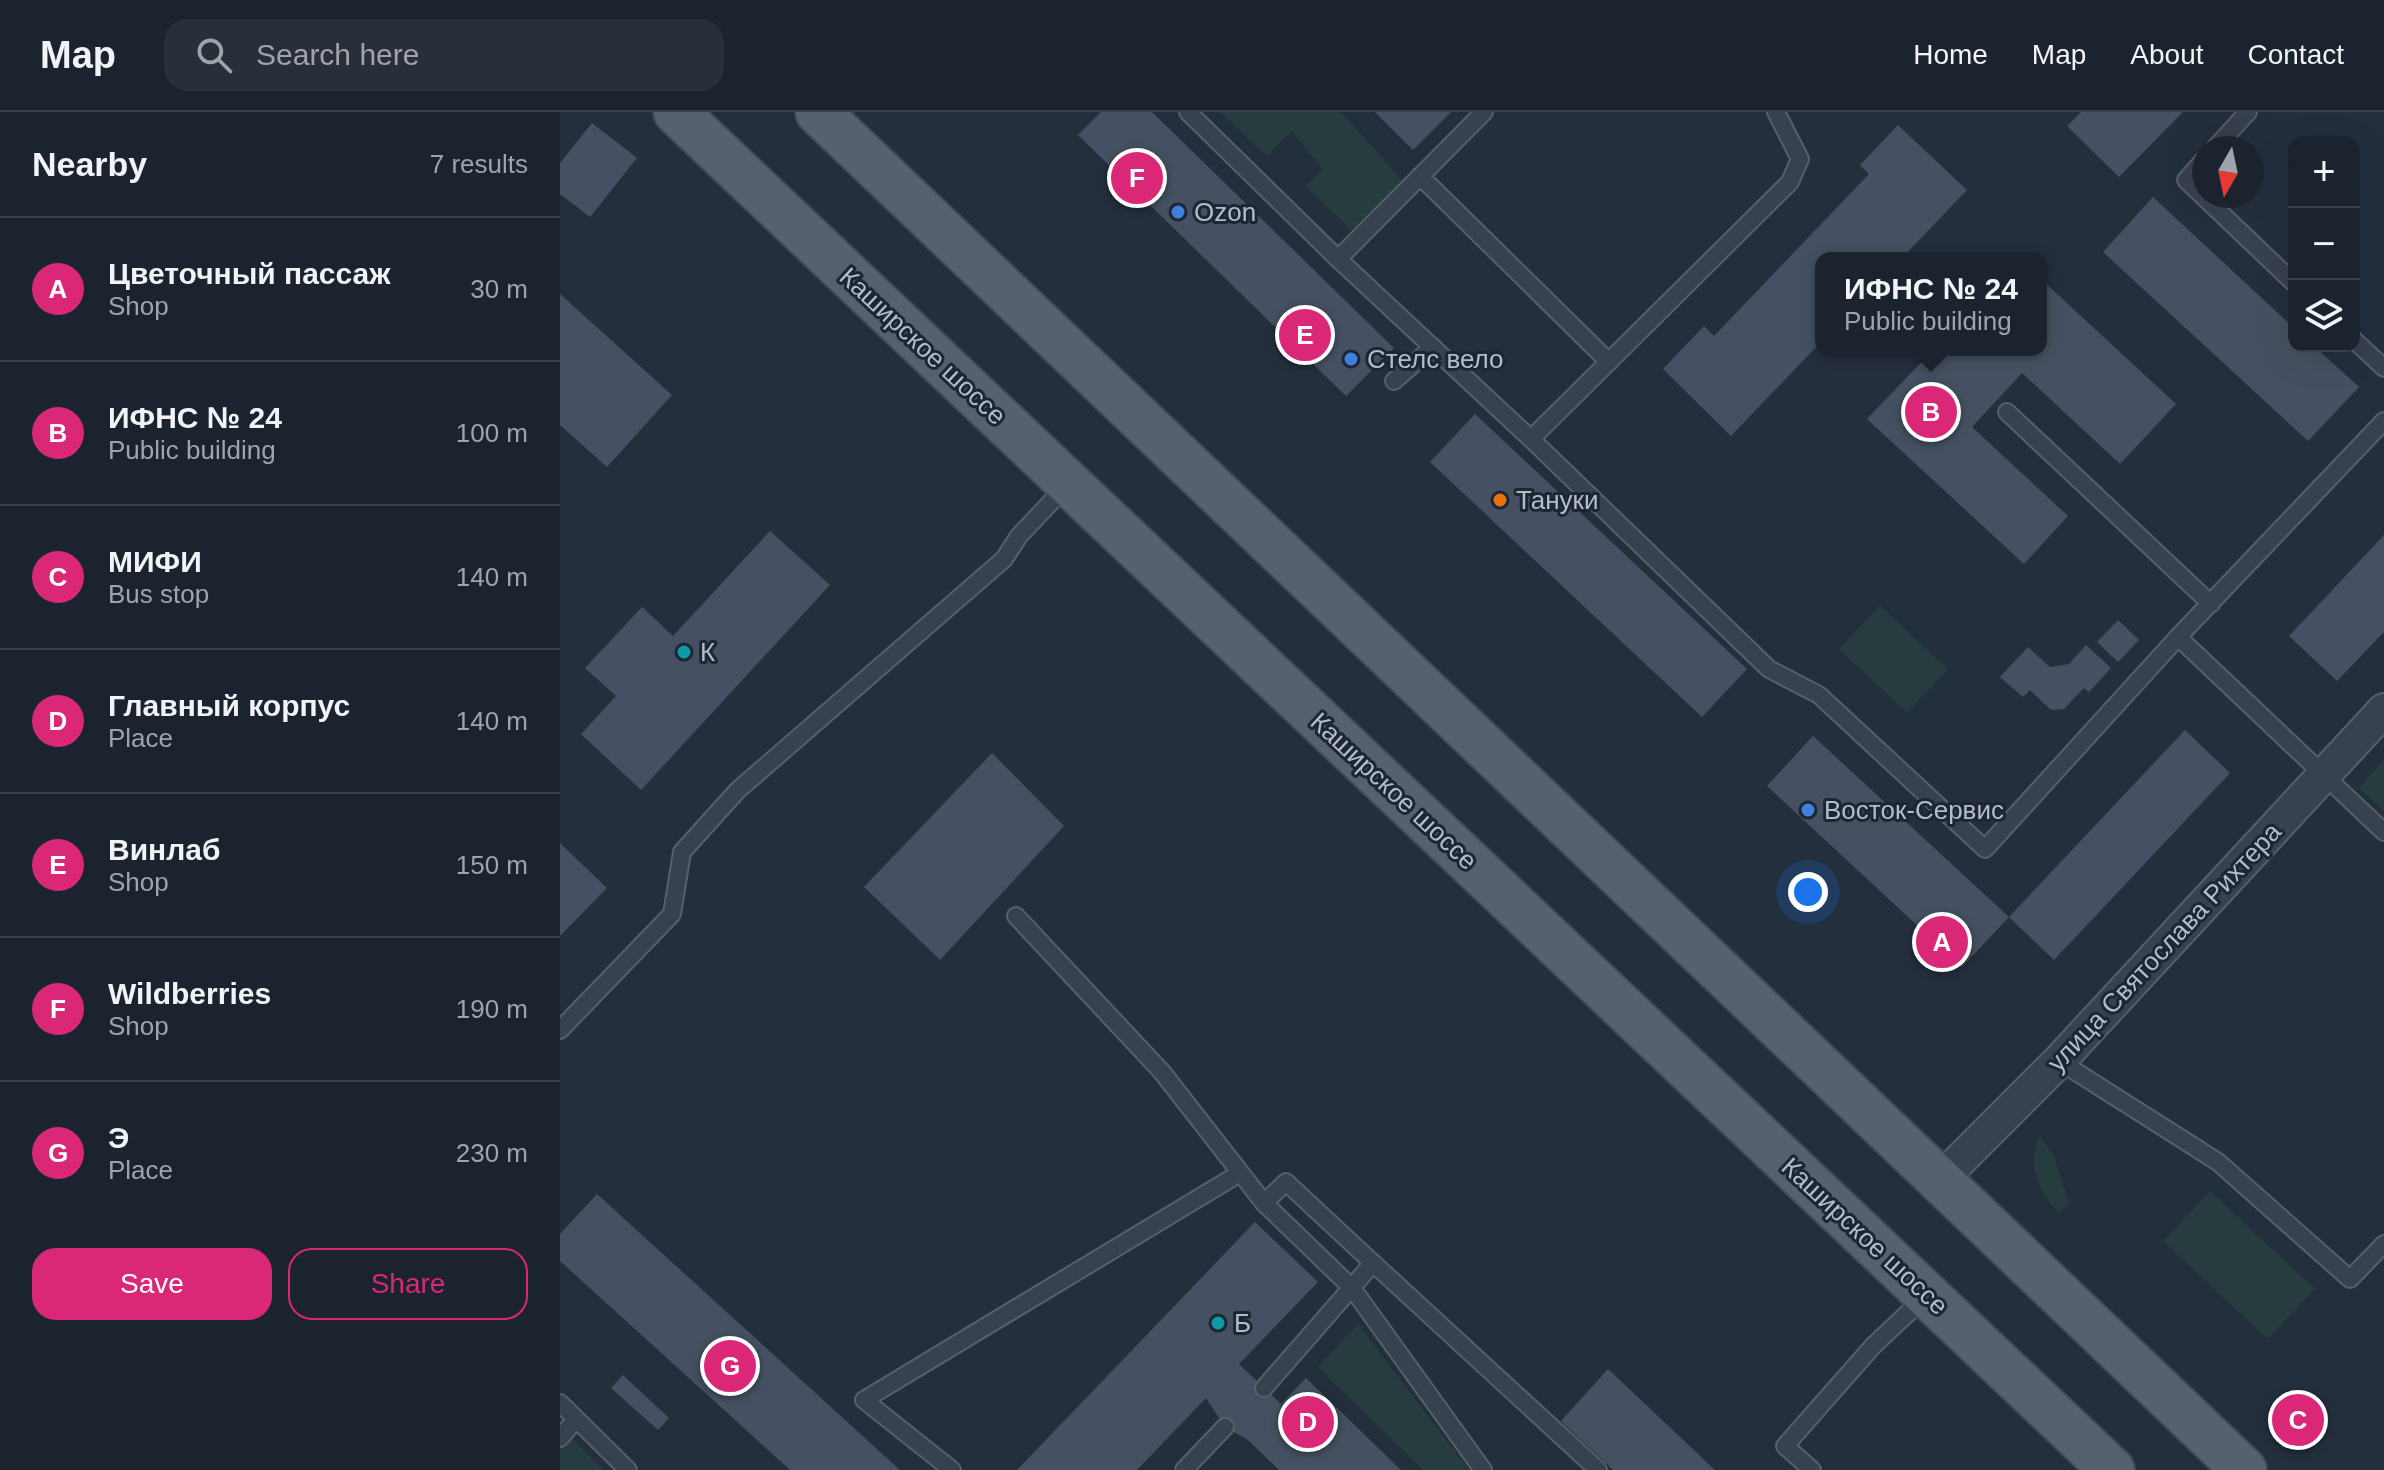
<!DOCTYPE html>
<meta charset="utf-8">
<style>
body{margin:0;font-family:Helvetica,sans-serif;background:#282f3a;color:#f1f3f6}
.controls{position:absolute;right:24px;top:24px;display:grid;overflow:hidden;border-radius:16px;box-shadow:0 8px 32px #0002}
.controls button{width:72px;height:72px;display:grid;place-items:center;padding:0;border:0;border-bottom:2px solid #39404a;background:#1b232e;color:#f1f3f6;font:40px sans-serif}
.compass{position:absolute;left:1632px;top:24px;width:72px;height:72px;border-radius:50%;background:#1b232e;box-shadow:0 8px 32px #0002;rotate:189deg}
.you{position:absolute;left:1248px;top:780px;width:28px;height:28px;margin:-20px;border:6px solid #fff;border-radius:50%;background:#1a73e8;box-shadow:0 0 0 12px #1a73e833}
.badge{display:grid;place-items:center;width:52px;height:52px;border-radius:50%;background:#db2777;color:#fff;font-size:26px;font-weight:700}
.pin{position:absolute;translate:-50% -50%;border:4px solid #fff;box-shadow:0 2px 8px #0006}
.popup{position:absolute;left:1255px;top:140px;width:232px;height:104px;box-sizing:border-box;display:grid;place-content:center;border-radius:16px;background:#1b232e;filter:drop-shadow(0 2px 6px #0005);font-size:26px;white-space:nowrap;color:#a0a4aa}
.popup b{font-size:30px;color:#f1f3f6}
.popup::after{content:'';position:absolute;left:50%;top:100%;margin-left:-16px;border:16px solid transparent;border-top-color:#1b232e}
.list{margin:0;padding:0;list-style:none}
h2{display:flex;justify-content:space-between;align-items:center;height:104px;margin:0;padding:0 32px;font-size:34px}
h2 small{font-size:26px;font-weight:400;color:#a0a4aa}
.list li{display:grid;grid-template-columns:52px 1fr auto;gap:24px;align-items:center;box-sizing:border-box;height:144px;padding:0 32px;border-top:2px solid #39404a}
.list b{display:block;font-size:30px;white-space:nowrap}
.list p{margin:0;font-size:26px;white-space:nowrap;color:#a0a4aa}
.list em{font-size:26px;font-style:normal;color:#a0a4aa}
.actions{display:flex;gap:16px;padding:24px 32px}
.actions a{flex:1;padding:18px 0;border:2px solid #db2777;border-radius:24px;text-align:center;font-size:28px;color:#db2777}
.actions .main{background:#db2777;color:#fff}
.icon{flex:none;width:44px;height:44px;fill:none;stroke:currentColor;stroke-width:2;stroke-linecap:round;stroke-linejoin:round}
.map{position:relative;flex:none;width:1824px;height:1358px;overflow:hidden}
header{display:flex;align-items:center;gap:48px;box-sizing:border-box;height:112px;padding:0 40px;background:#1b232e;border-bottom:2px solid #39404a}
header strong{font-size:38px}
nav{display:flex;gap:44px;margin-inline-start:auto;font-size:28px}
.search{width:560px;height:72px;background:#282f3a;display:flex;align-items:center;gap:20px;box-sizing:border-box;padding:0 28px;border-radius:24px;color:#a0a4aa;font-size:30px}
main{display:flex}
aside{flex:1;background:#1b232e}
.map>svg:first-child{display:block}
</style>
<header>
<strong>Map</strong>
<div class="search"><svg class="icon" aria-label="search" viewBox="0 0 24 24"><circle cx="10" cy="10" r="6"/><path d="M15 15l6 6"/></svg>Search here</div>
<nav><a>Home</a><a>Map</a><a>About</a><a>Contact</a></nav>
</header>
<main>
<aside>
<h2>Nearby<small>7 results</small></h2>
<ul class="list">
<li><span class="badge">A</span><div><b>Цветочный пассаж</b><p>Shop</p></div><em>30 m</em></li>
<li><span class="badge">B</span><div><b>ИФНС № 24</b><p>Public building</p></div><em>100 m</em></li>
<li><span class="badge">C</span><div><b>МИФИ</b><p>Bus stop</p></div><em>140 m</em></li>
<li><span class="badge">D</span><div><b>Главный корпус</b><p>Place</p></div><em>140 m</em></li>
<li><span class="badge">E</span><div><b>Винлаб</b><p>Shop</p></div><em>150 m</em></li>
<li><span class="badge">F</span><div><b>Wildberries</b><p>Shop</p></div><em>190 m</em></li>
<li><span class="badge">G</span><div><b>Э</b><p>Place</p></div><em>230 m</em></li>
</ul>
<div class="actions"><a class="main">Save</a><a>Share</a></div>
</aside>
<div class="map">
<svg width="1824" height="1358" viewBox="0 0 1824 1358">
<rect width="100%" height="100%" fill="#242f3e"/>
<path fill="#263c3f" d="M 660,0 L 781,0 L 843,69 L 792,119 L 745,74 L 763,58 L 732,19 L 707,44 Z
M 1320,494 L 1388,557 L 1347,601 L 1279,537 Z
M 1824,647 L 1824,699 L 1799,676 Z
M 1480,1024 L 1494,1044 L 1509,1091 L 1499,1101 C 1479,1080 1465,1052 1480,1024 Z
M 1650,1079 L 1755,1177 L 1708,1227 L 1603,1129 Z
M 798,1212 L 909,1358 L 863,1358 L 758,1255 Z
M 0,1314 L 44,1358 L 0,1358 Z"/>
<path fill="#455162" d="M 541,0 L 592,0 L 834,236 L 786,284 L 518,23 Z
M 815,0 L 891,0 L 853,38 Z
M 1521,0 L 1623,0 L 1559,65 L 1507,14 Z
M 32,11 L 77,46 L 30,105 L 0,82 L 0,51 Z
M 1338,13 L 1407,78 L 1342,146 L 1261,146 L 1261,230 L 1171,324 L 1103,257 L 1144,214 L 1154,224 L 1309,62 L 1300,53 Z
M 1593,85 L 1734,216 L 1734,234 L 1754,234 L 1799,275 L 1748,329 L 1543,140 Z
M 1481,167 L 1616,292 L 1560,352 L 1462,261 L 1412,315 L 1508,404 L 1464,452 L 1307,307 L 1373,238 L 1481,238 Z
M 0,182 L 112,283 L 47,355 L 0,313 Z
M 915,302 L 1187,557 L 1142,605 L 870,350 Z
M 210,419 L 270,473 L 81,678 L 21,622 L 56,584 L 25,556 L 82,495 L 113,524 Z
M 1824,423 L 1824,520 L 1777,569 L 1729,524 Z
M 1558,508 L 1579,528 L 1558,550 L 1537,530 Z
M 1526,533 L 1551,556 L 1529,580 L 1524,576 L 1504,597 L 1491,598 L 1470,578 L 1463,585 L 1440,565 L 1468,535 L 1490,555 L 1509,552 Z
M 1625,618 L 1670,661 L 1494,848 L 1449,805 Z
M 1253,624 L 1449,805 L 1402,855 L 1207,674 Z
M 432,641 L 504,714 L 380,848 L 304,775 Z
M 0,731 L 47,776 L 0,824 Z
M 37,1082 L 340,1358 L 230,1358 L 0,1149 L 0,1122 Z
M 695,1110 L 758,1170 L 679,1252 L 721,1292 L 746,1266 L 841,1358 L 719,1358 L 687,1327 L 665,1315 L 646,1286 L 577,1358 L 457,1358 Z
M 1048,1257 L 1155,1358 L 1053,1358 L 1001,1309 Z
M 63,1263 L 109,1306 L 98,1318 L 51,1276 Z"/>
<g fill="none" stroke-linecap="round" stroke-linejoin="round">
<defs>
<path id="service" d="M 628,0 L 778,147 L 971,327 L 1209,557 L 1259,583 L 1425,737 L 1618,525 L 1824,309
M 1655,36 L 1688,0
M 1644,48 L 1626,68 L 1734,171
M 860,64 L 1049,250
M 778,147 L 924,0
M 1794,228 L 1824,256
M 834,269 L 873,235
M 1447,300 L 1651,492
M 971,327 L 1230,70 L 1240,47 L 1216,0
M 1618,525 L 1824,720
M 456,804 L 602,960 L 704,1091 L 792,1176 L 923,1358
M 0,918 L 112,802 L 122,740 L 178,678 L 444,447 L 459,424 L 507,373
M 1499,949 L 1658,1050 L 1790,1167 L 1824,1132
M 704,1091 L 726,1070 L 813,1151 L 704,1276
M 813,1151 L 1038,1358
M 0,1291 L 68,1358
M 0,1326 L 16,1307
M 392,1358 L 304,1288 L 680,1061
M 624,1358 L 665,1315
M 1252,1358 L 1225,1334 L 1313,1234 L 1366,1184"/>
<path id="minor" d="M 1380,1068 L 1499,949 L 1824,598"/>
<path id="primary" d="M 116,0 L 1552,1358
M 258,0 L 1684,1358"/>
</defs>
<use href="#service" stroke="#565f6c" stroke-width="20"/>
<use href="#minor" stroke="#565f6c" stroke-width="36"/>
<use href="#primary" stroke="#414a57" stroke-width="48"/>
<use href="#service" stroke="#38414e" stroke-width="16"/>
<use href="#minor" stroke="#38414e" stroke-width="32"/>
<use href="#primary" stroke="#56606e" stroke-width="44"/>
</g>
<g fill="#3f7fe0" stroke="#1d2633" stroke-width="3">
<circle cx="618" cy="100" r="8"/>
<circle cx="791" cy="247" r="8"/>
<circle cx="1248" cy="698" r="8"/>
</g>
<circle fill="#e8710a" stroke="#1d2633" stroke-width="3" cx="940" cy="388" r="8"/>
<g fill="#0f9aa8" stroke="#1d2633" stroke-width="3">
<circle cx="124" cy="540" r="8"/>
<circle cx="658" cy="1211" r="8"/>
</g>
<g text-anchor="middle" stroke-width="6" stroke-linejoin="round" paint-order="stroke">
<g font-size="26" fill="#b4bcc9" stroke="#1d2633" text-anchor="start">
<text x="634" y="109">Ozon</text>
<text x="807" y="256">Стелс вело</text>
<text x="956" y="397">Тануки</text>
<text x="140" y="549">К</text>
<text x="1264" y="707">Восток-Сервис</text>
<text x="674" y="1220">Б</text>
</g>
<g font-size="26" fill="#b4bcc9" stroke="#1d2633">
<text transform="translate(363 234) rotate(43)" y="9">Каширское шоссе</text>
<text transform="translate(834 679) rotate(43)" y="9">Каширское шоссе</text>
<text transform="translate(1604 835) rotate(-47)" y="9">улица Святослава Рихтера</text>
<text transform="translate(1305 1124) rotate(43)" y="9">Каширское шоссе</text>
</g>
</g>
</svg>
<div class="controls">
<button>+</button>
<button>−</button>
<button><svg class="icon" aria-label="layers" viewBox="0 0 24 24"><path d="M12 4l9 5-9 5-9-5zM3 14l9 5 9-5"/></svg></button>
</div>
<svg class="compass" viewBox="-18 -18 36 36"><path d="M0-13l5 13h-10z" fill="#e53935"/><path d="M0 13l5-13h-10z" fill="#a0a4aa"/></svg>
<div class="you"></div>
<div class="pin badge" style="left:1382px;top:830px">A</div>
<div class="pin badge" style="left:1371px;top:300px">B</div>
<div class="popup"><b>ИФНС № 24</b>Public building</div>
<div class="pin badge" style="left:1738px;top:1308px">C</div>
<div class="pin badge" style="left:748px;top:1310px">D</div>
<div class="pin badge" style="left:745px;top:223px">E</div>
<div class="pin badge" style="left:577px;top:66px">F</div>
<div class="pin badge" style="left:170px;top:1254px">G</div>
</div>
</main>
